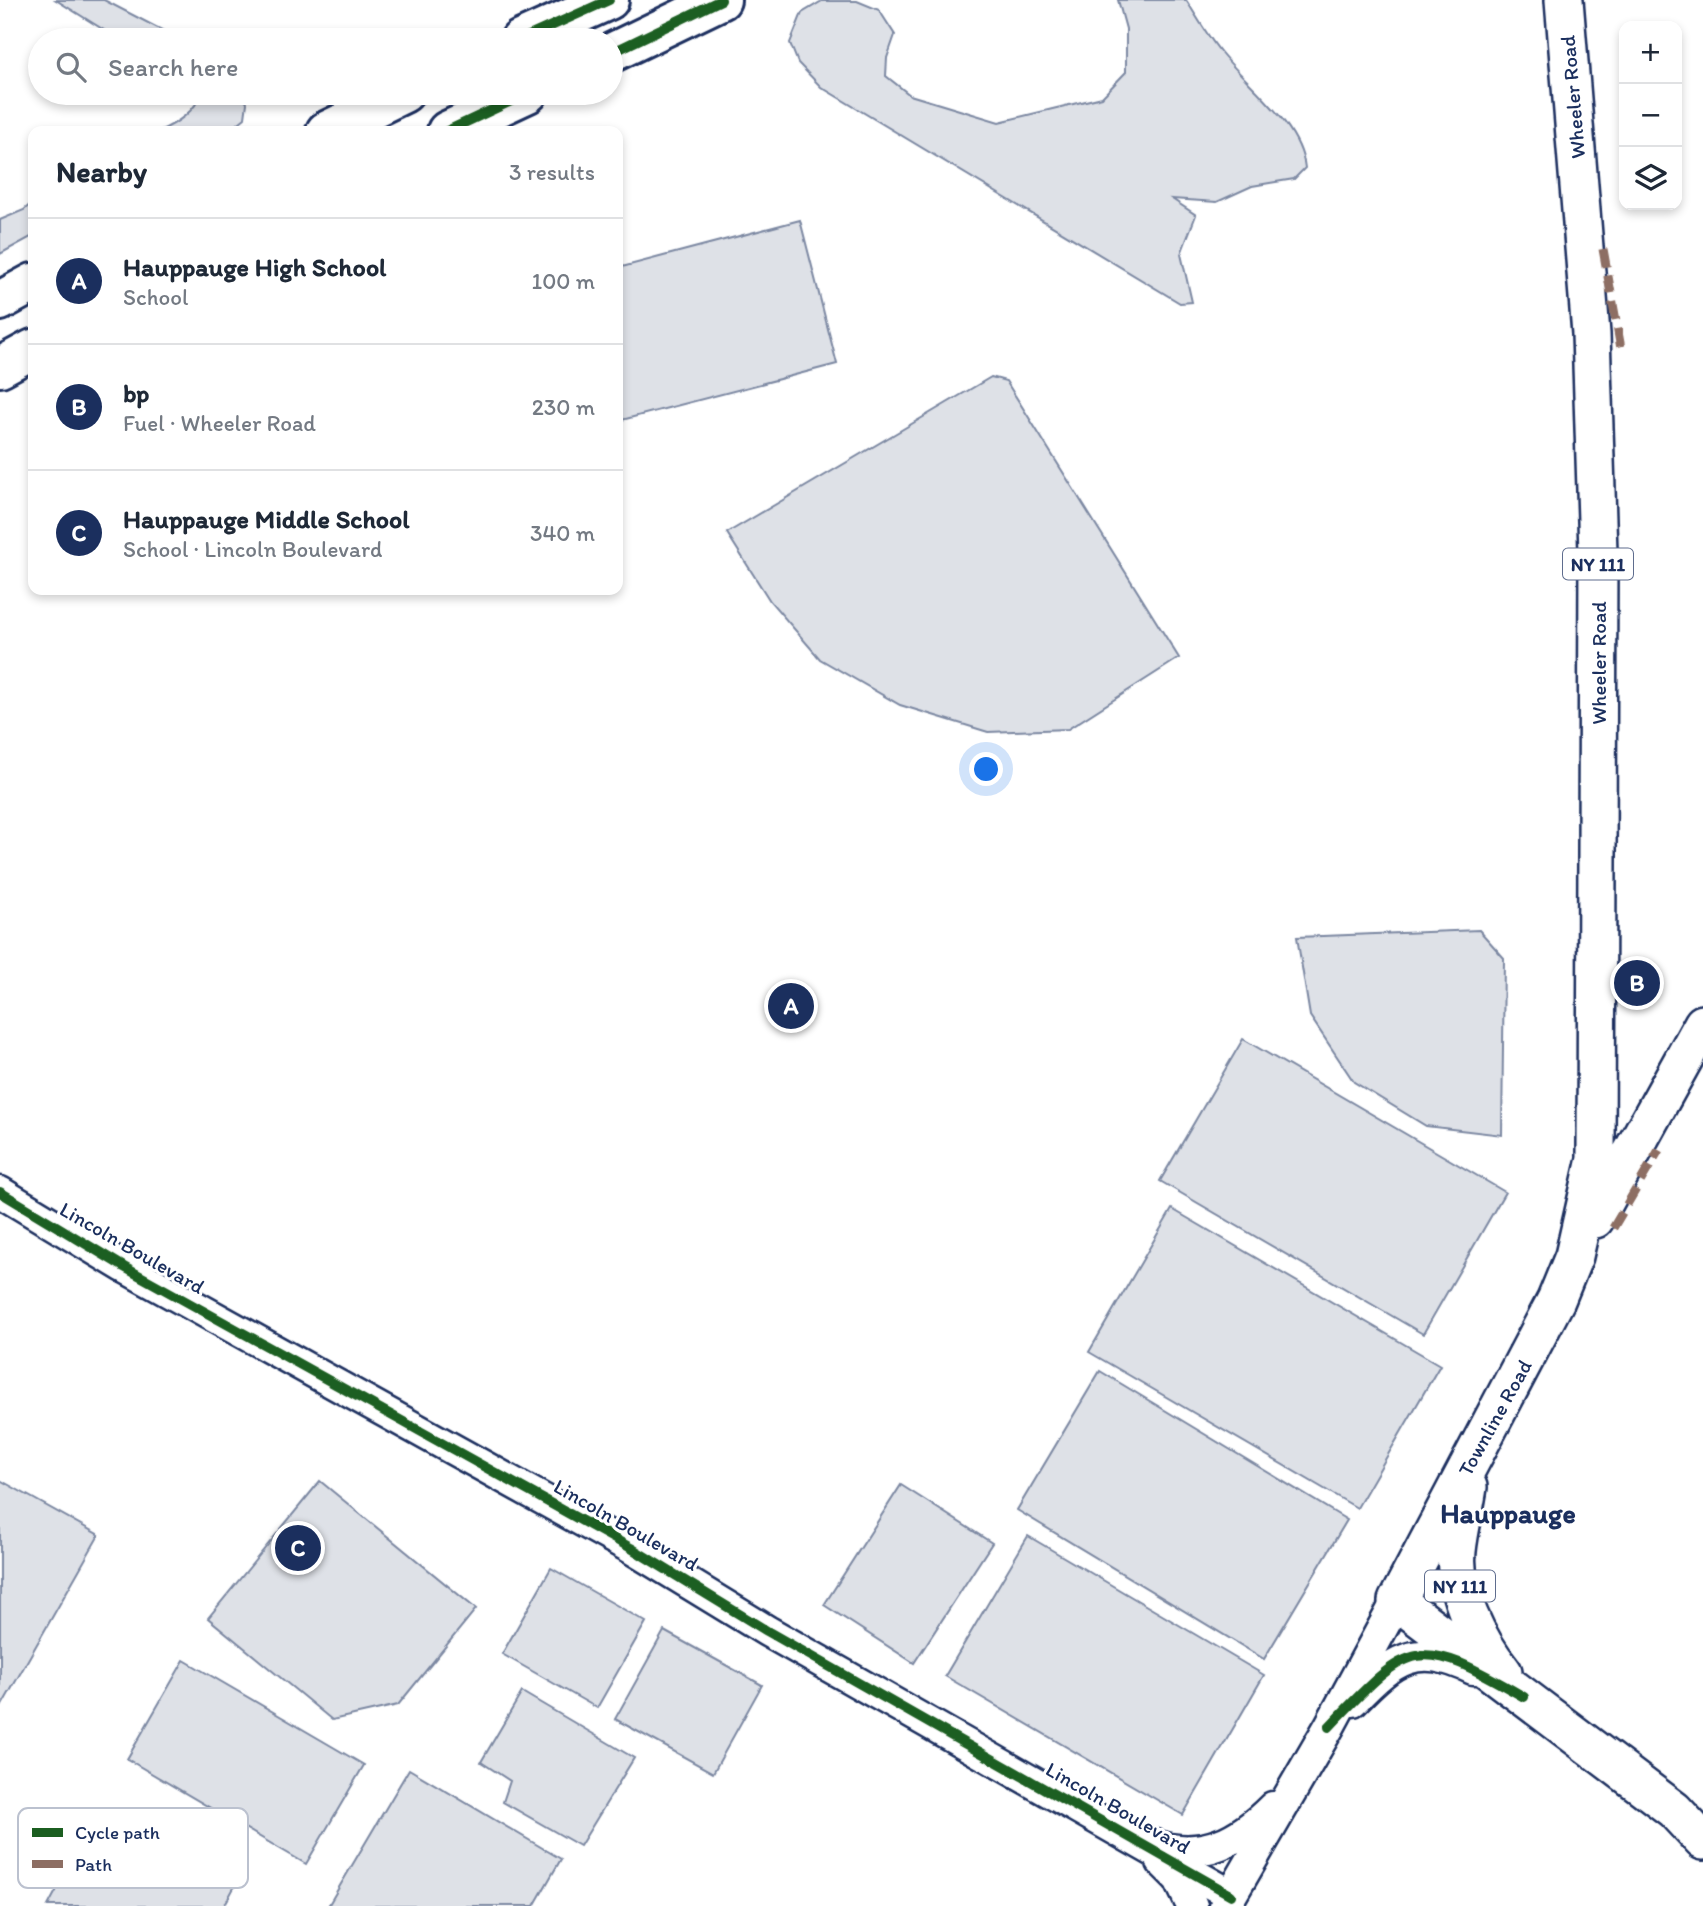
<!DOCTYPE html>
<meta charset="utf-8">
<style>
body{margin:0;font-family:Itim,sans-serif;background:#f2f2f3;color:#1f2937}
.controls{position:absolute;right:21px;top:21px;display:grid;overflow:hidden;border-radius:14px;box-shadow:0 4px 10px #0003}
.controls button{width:63px;height:63px;display:grid;place-items:center;padding:0;border:0;border-bottom:2px solid #e0e1e3;background:#fff;color:#1f2937;font:35px sans-serif}
.you{position:absolute;left:987px;top:770px;width:24px;height:24px;margin:-18px;border:5px solid #fff;border-radius:50%;background:#1a73e8;box-shadow:0 0 0 10px #1a73e833}
.badge{display:grid;place-items:center;width:46px;height:46px;border-radius:50%;background:#1b2f5e;color:#fff;font-size:23px;font-weight:700}
.pin{position:absolute;translate:-50% -50%;border:4px solid #fff;box-shadow:0 2px 7px #0006}
.list{margin:0;padding:0;list-style:none}
h2{display:flex;justify-content:space-between;align-items:center;height:91px;margin:0;padding:0 28px;font-size:30px}
h2 small{font-size:23px;font-weight:400;color:#747a83}
.list li{display:grid;grid-template-columns:46px 1fr auto;gap:21px;align-items:center;box-sizing:border-box;height:126px;padding:0 28px;border-top:2px solid #e0e1e3}
.list b{display:block;font-size:26px;white-space:nowrap}
.list p{margin:0;font-size:23px;white-space:nowrap;color:#747a83}
.list em{font-size:23px;font-style:normal;color:#747a83}
.icon{flex:none;width:38px;height:38px;fill:none;stroke:currentColor;stroke-width:2;stroke-linecap:round;stroke-linejoin:round}
.map{position:relative;flex:none;width:1703px;height:1906px;overflow:hidden}
.search{position:absolute;background:#fff;box-shadow:0 4px 10px #0003;left:28px;top:28px;width:595px;height:77px;display:flex;align-items:center;gap:18px;box-sizing:border-box;padding:0 24px;border-radius:38px;color:#747a83;font-size:26px}
.panel{position:absolute;background:#fff;box-shadow:0 4px 10px #0003;left:28px;top:126px;width:595px;height:469px;border-radius:14px}
.map>svg:first-child{display:block}
</style>
<div class="map">
<svg width="1703" height="1906" viewBox="0 0 1703 1906">
<rect width="100%" height="100%" fill="#fff"/>
<filter id="ink" filterUnits="userSpaceOnUse"><feTurbulence type="fractalNoise" baseFrequency=".0143" numOctaves="2"/><feDisplacementMap in="SourceGraphic" scale="14" xChannelSelector="R" yChannelSelector="G"/><feConvolveMatrix kernelMatrix="1 2 1 2 8 2 1 2 1" color-interpolation-filters="sRGB"/></filter>
<g filter="url(#ink)">
<path fill="#dee1e7" stroke="#7c88a2" stroke-width="2" d="M 56,0 L 104,0 L 181,40 L 120,40 Z
M 1118,0 L 1186,0 C 1197,17 1207,35 1219,50 C 1246,85 1300,122 1305,168 L 1294,179 L 1252,186 L 1217,202 L 1172,199 L 1196,215 L 1181,254 L 1192,302 L 1180,303 L 821,87 L 798,63 L 790,43 L 802,13 L 822,1 L 857,1 L 879,10 L 895,35 L 887,58 L 886,76 L 910,95 L 999,122 L 1102,97 L 1126,72 L 1126,29 Z
M 201,93 L 241,93 L 247,103 L 245,118 L 229,131 L 159,131 C 176,124 196,111 201,93 Z
M 33,202 L 33,236 L 0,254 L 0,220 L 24,210 Z
M 800,220 L 837,364 L 618,421 L 618,268 Z
M 991,377 L 1006,381 L 1179,658 L 1068,729 L 988,732 L 900,705 L 820,659 L 770,601 L 727,533 Z
M 1479,930 L 1504,958 L 1502,1135 L 1426,1126 L 1354,1082 L 1310,1016 L 1297,937 Z
M 1243,1039 L 1505,1192 L 1423,1334 L 1160,1181 Z
M 1172,1209 L 1440,1365 L 1357,1508 L 1089,1352 Z
M 1100,1371 L 1347,1520 L 1264,1659 L 1017,1510 Z
M 0,1480 L 99,1535 L 0,1709 Z
M 320,1481 L 476,1609 L 398,1705 L 332,1720 L 208,1618 Z
M 901,1485 L 992,1543 L 914,1663 L 824,1605 Z
M 1028,1536 L 1264,1675 L 1183,1815 L 945,1676 Z
M 551,1568 L 646,1622 L 597,1708 L 502,1654 Z
M 664,1631 L 762,1685 L 713,1773 L 615,1719 Z
M 184,1660 L 364,1765 L 306,1864 L 127,1759 Z
M 522,1692 L 634,1758 L 580,1846 L 503,1802 L 510,1781 L 481,1762 Z
M 409,1769 L 561,1859 L 534,1906 L 328,1906 Z
M 99,1811 L 236,1884 L 224,1906 L 48,1906 Z"/>
<g fill="none" stroke-linecap="round" stroke-linejoin="round">
<defs>
<path id="minor" d="M 0,1192 L 124,1267 L 631,1548 L 767,1631 L 1231,1895
M 1353,1701 C 1394,1658 1417,1642 1473,1669
M 1155,1845 C 1203,1861 1240,1840 1273,1807
M 1162,1862 L 1179,1879 L 1192,1906
M 1225,1906 L 1329,1727 L 1397,1601"/>
<path id="major" d="M 1564,0 L 1591,334 L 1598,552 L 1596,1159 L 1574,1256 L 1556,1300 L 1397,1601 L 1674,1810 L 1703,1841
M 1595,1219 L 1703,1024
M 1468,1487 C 1465,1508 1459,1530 1457,1551 C 1453,1592 1478,1641 1503,1672"/>
<path id="highway" d="M 520,40 L 609,0
M 611,53 L 721,0
M 326,131 L 404,93
M 447,131 L 528,93
M 0,301 L 33,283
M 0,367 L 33,349"/>
</defs>
<use href="#minor" stroke="#1b2f5e" stroke-width="35"/>
<use href="#major" stroke="#1b2f5e" stroke-width="42"/>
<use href="#highway" stroke="#1b2f5e" stroke-width="44"/>
<use href="#minor" stroke="#fff" stroke-width="30"/>
<use href="#major" stroke="#fff" stroke-width="37"/>
<use href="#highway" stroke="#fff" stroke-width="38"/>
<path stroke="#8d6e63" stroke-width="9" stroke-dasharray="18 9" stroke-linecap="butt" d="M 1603,249 L 1622,354
M 1613,1228 L 1659,1150"/>
<defs>
<path id="cycleway" d="M 520,40 L 609,0
M 611,53 L 721,0
M 447,131 L 528,93
M 0,1192 L 124,1267 L 631,1548 L 767,1631 L 1231,1895
M 1329,1727 C 1413,1638 1418,1636 1524,1697"/>
</defs>
<use href="#cycleway" stroke="#fff" stroke-width="15"/>
<use href="#cycleway" stroke="#1b5e20" stroke-width="10"/>
</g>
</g>
<g text-anchor="middle" stroke-width="6" stroke-linejoin="round" paint-order="stroke">
<g fill="#fff" stroke="#5f6d8e" stroke-width="2">
<rect x="1563" y="548.5" width="70" height="31" rx="5"/>
<rect x="1425" y="1570.5" width="70" height="31" rx="5"/>
</g>
<g font-size="19" font-weight="bold" fill="#1b2f5e">
<text x="1598" y="571">NY 111</text>
<text x="1460" y="1593">NY 111</text>
</g>
<g font-size="21" fill="#1b2f5e" stroke="#fff">
<text transform="translate(1573 97) rotate(-95)" y="7">Wheeler Road</text>
<text transform="translate(1599 663) rotate(-90)" y="7">Wheeler Road</text>
<text transform="translate(132 1248) rotate(30)" y="7">Lincoln Boulevard</text>
<text transform="translate(1495 1418) rotate(-61)" y="7">Townline Road</text>
<text transform="translate(626 1525) rotate(30)" y="7">Lincoln Boulevard</text>
<text transform="translate(1118 1808) rotate(30)" y="7">Lincoln Boulevard</text>
</g>
<g font-size="28" font-weight="bold" fill="#1b2f5e" stroke="#fff">
<text x="1508" y="1523">Hauppauge</text>
</g>
</g>
<rect x="18" y="1808" width="230" height="80" rx="10" fill="#fff" stroke="#bbc1cf" stroke-width="2"/>
<rect x="32" y="1828" width="31" height="9" fill="#1b5e20"/>
<rect x="32" y="1860" width="31" height="8" fill="#8d6e63"/>
<g font-size="19" fill="#1b2f5e">
<text x="75" y="1839">Cycle path</text>
<text x="75" y="1871">Path</text>
</g>
</svg>
<div class="controls">
<button>+</button>
<button>−</button>
<button><svg class="icon" aria-label="layers" viewBox="0 0 24 24"><path d="M12 4l9 5-9 5-9-5zM3 14l9 5 9-5"/></svg></button>
</div>
<div class="you"></div>
<div class="pin badge" style="left:791px;top:1006px">A</div>
<div class="pin badge" style="left:1637px;top:983px">B</div>
<div class="pin badge" style="left:298px;top:1548px">C</div>
<div class="search"><svg class="icon" aria-label="search" viewBox="0 0 24 24"><circle cx="10" cy="10" r="6"/><path d="M15 15l6 6"/></svg>Search here</div>
<section class="panel">
<h2>Nearby<small>3 results</small></h2>
<ul class="list">
<li><span class="badge">A</span><div><b>Hauppauge High School</b><p>School</p></div><em>100 m</em></li>
<li><span class="badge">B</span><div><b>bp</b><p>Fuel · Wheeler Road</p></div><em>230 m</em></li>
<li><span class="badge">C</span><div><b>Hauppauge Middle School</b><p>School · Lincoln Boulevard</p></div><em>340 m</em></li>
</ul>
</section>
</div>
